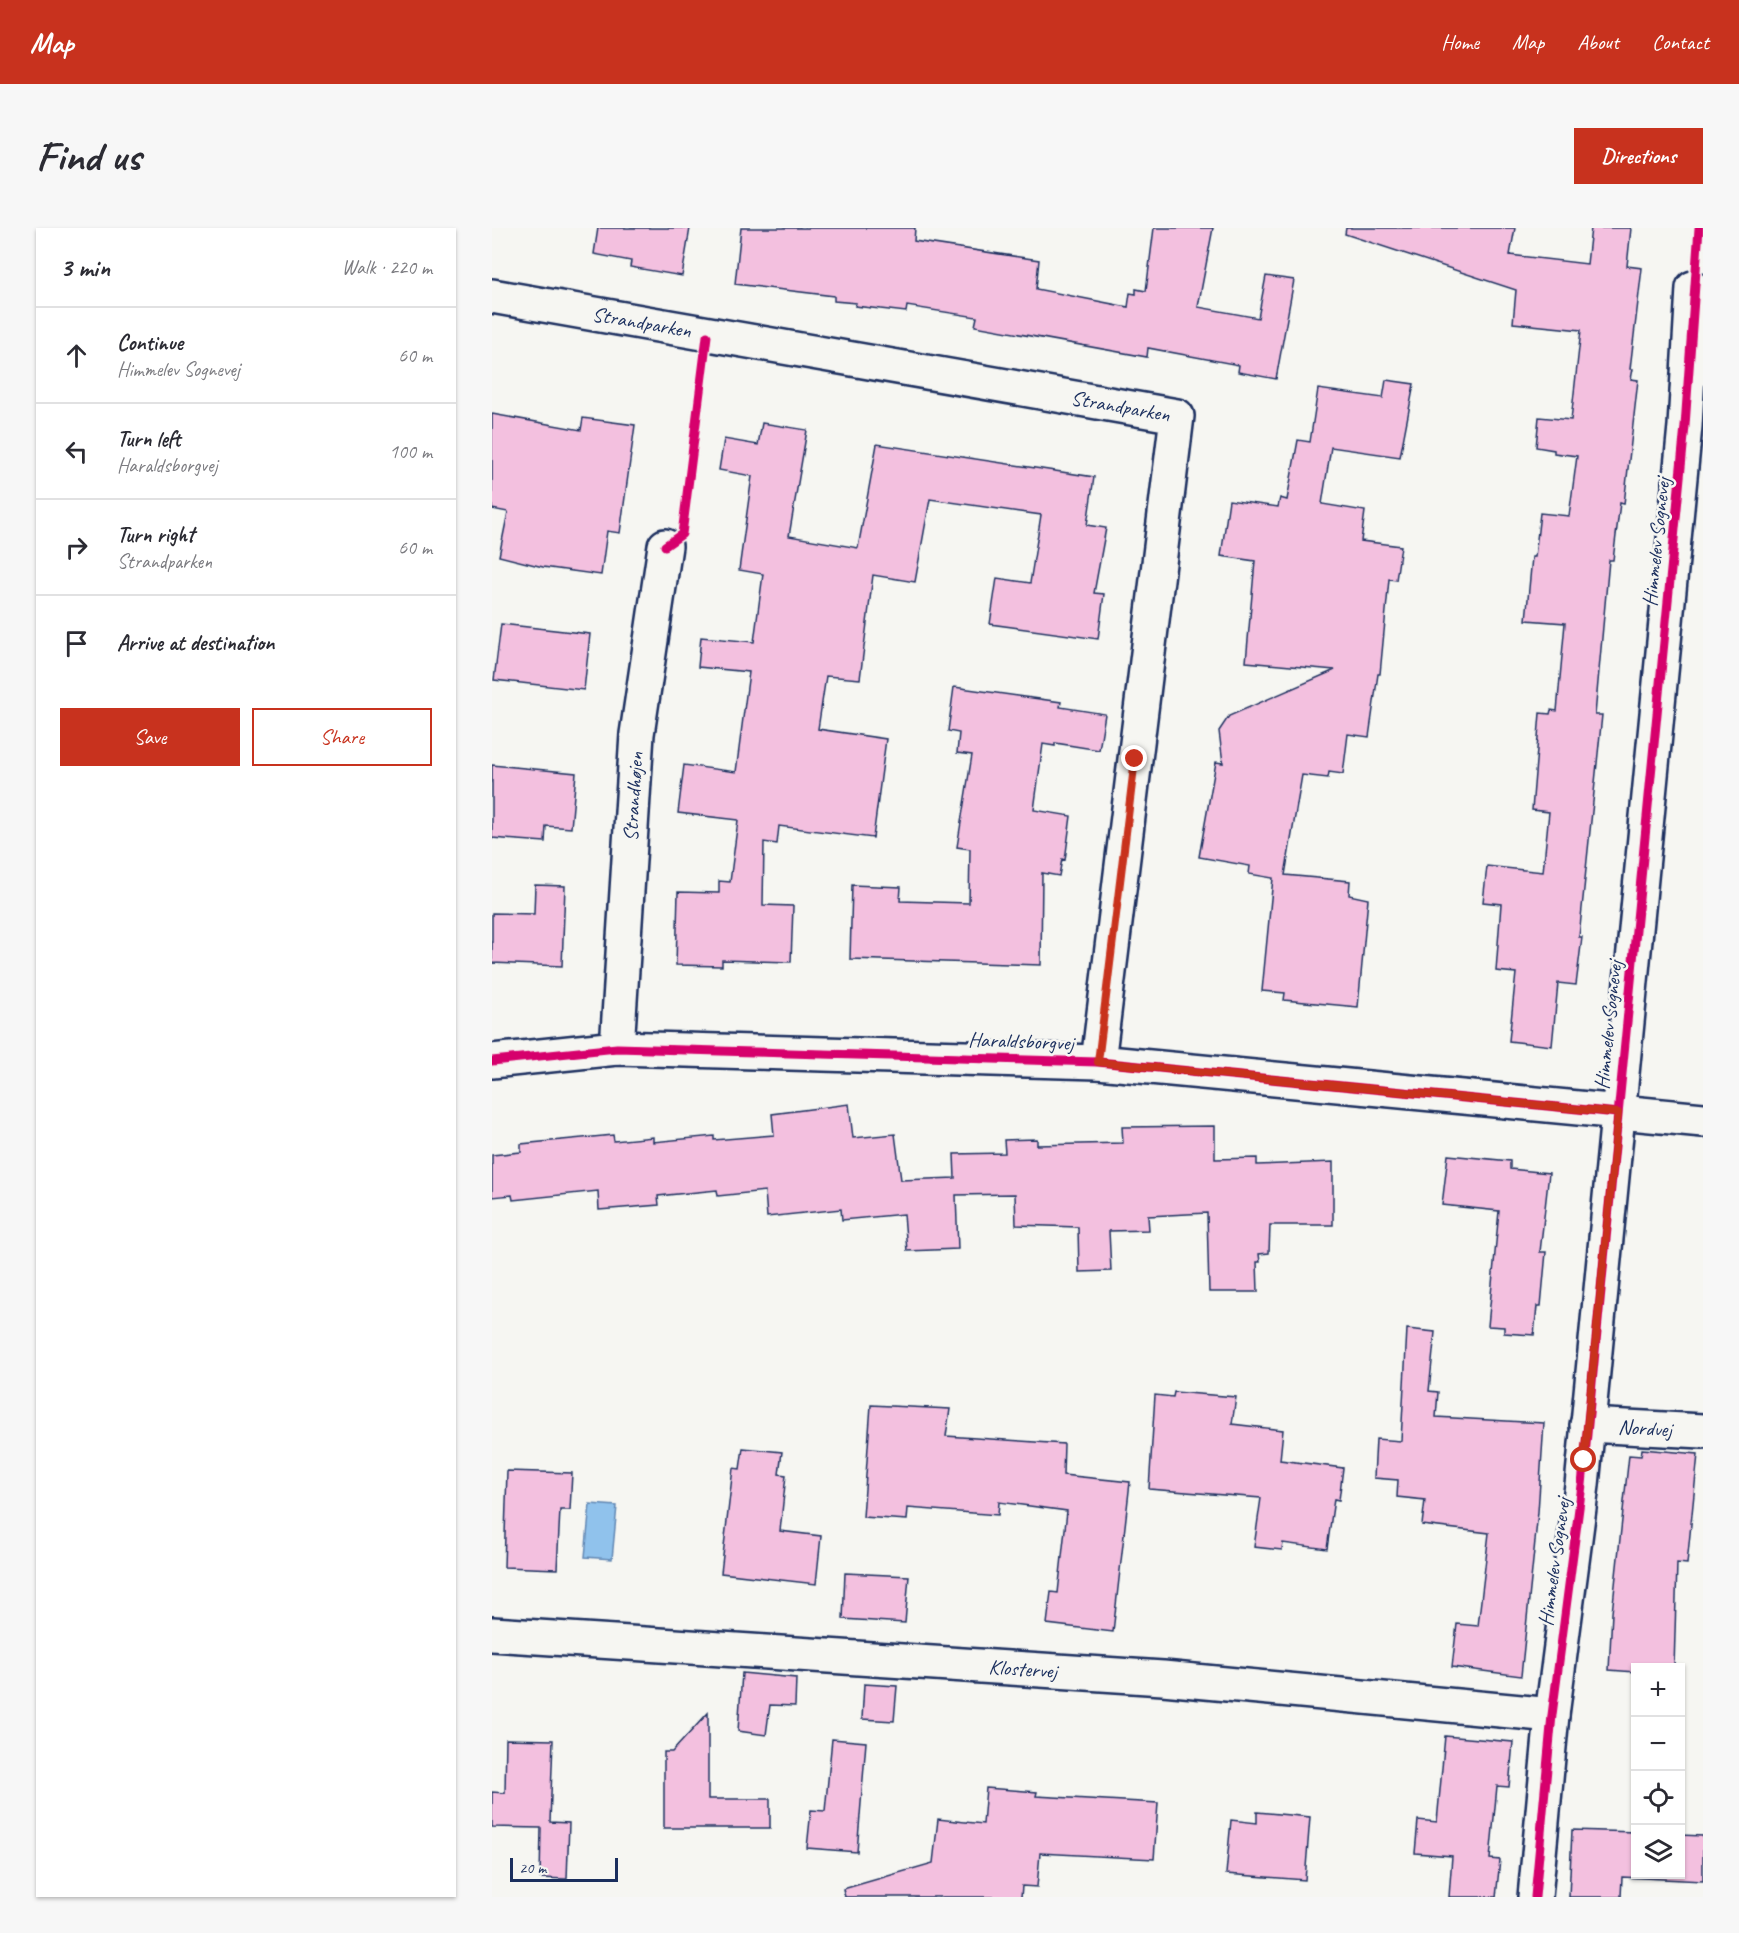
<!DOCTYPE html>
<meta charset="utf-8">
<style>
body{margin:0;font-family:Caveat,sans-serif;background:#f7f7f7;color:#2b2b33}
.controls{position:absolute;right:18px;bottom:18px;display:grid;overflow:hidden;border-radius:0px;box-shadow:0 2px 4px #0004}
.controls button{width:54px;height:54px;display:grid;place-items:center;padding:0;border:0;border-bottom:2px solid #e1e1e2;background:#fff;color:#2b2b33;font:30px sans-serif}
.scale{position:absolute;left:18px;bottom:15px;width:108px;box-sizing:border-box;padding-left:6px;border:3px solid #1b2f5e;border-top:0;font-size:16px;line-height:21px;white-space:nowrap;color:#1b2f5e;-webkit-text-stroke:4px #f6f6f2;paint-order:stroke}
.stop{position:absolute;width:18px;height:18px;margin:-14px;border:4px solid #c8321e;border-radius:50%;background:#fff}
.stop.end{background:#c8321e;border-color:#fff;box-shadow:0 2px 6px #0008}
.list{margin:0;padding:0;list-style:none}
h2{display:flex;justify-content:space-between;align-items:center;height:78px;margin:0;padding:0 24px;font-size:26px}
h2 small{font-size:20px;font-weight:400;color:#7c7c81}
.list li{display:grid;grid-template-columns:39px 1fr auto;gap:18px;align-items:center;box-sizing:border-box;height:96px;padding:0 24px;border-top:2px solid #e1e1e2}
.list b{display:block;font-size:22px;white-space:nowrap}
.list p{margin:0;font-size:20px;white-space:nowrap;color:#7c7c81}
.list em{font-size:20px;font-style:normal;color:#7c7c81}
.actions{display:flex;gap:12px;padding:18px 24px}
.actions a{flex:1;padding:14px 0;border:2px solid #c8321e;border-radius:0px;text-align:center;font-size:21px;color:#c8321e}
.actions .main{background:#c8321e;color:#fff}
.icon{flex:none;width:33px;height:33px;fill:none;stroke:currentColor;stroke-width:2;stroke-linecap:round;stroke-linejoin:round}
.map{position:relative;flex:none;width:1211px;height:1669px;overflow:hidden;border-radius:0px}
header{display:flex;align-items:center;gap:36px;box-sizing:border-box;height:84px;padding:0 30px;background:#c8321e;color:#fff}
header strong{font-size:28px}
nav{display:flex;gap:33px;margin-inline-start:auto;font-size:21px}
.intro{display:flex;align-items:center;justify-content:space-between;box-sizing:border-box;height:144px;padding:0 36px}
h1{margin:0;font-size:42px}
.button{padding:15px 27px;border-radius:0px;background:#c8321e;color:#fff;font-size:21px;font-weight:700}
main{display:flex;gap:36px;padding:0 36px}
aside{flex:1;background:#fff;border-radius:0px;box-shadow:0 2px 4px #0004}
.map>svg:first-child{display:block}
</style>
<header>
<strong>Map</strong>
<nav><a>Home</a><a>Map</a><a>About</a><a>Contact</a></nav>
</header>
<div class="intro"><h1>Find us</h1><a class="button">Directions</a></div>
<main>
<aside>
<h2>3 min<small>Walk · 220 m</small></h2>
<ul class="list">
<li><svg class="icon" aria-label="ahead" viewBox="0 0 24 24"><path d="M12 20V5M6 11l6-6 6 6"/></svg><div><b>Continue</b><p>Himmelev Sognevej</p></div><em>60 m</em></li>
<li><svg class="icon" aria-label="left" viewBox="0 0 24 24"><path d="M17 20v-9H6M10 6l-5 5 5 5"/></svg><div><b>Turn left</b><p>Haraldsborgvej</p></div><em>100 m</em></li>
<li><svg class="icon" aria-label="right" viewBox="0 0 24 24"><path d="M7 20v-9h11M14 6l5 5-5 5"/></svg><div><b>Turn right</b><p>Strandparken</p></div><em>60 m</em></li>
<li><svg class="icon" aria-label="arrive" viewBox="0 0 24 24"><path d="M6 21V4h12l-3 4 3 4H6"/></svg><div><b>Arrive at destination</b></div></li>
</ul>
<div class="actions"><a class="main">Save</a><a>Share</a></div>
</aside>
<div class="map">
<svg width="1211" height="1669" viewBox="0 0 1211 1669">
<rect width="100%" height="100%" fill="#f6f6f2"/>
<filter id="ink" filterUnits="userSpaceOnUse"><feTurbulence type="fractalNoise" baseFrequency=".0167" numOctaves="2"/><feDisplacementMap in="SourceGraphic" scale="12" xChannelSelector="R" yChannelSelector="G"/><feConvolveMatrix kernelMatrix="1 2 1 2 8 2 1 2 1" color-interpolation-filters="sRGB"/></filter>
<g filter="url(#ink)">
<path fill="#90c2ec" stroke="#6187b3" stroke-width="1.5" d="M 98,1276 L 125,1278 L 120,1331 L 93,1329 Z"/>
<path fill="#f3c0df" stroke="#1b2f5e" stroke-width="1.5" d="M 106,0 L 198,0 L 190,48 L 138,39 L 139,33 L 102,26 Z
M 249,0 L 423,0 L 422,13 L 547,32 L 544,61 L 636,79 L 638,65 L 644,66 L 644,61 L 654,63 L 662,0 L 721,0 L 706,79 L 766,90 L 774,48 L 802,52 L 784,151 L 746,144 L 747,137 L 656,120 L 655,129 L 483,98 L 485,89 L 415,78 L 414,84 L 363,78 L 364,75 L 342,73 L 342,68 L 243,56 Z
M 854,0 L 1023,0 L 1018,27 L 1095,36 L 1099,0 L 1139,0 L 1135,38 L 1150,40 L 1138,141 L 1141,141 L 1139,151 L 1146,152 L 1132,276 L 1128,275 L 1121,332 L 1117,332 L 1103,487 L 1110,487 L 1087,709 L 1090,709 L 1084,757 L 1066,755 L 1060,818 L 1017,813 L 1024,745 L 1004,743 L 1009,676 L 991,674 L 995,638 L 1051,644 L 1057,584 L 1040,582 L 1048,485 L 1058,486 L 1059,482 L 1065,483 L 1073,395 L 1034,392 L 1040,329 L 1043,329 L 1048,285 L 1077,288 L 1085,228 L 1062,225 L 1062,222 L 1044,219 L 1047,189 L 1079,192 L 1089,102 L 1021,95 L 1024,62 L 853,6 Z
M 894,152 L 922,156 L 908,229 L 839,219 L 830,276 L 873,283 L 869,313 L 909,318 L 904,352 L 897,351 L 888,446 L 886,446 L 877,509 L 856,506 L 851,546 L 837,544 L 836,550 L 810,547 L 793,647 L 858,653 L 857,667 L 876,671 L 866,779 L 792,772 L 793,765 L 770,763 L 781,650 L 757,646 L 758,638 L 707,629 L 724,534 L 731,535 L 727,503 L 737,488 L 843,442 L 754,434 L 763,333 L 729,328 L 737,272 L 786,279 L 788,270 L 795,272 L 806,212 L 818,214 L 826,161 L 891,170 Z
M 0,186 L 89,202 L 91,190 L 143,197 L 128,305 L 115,303 L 109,347 L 51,339 L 7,328 L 16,284 L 0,281 Z
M 270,195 L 315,202 L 297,308 L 366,320 L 385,216 L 602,249 L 595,297 L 614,300 L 602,365 L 612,366 L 606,411 L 498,396 L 505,350 L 538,355 L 549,287 L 438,271 L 423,354 L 381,347 L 368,451 L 334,448 L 326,501 L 394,511 L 381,610 L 287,598 L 285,616 L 272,614 L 271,677 L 301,678 L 299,734 L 230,732 L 230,738 L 184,737 L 186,664 L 227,665 L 227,653 L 238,654 L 246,592 L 186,585 L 192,537 L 244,544 L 257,444 L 206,439 L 209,409 L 262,414 L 271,346 L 247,342 L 260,248 L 227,242 L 232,211 L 266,217 Z
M 9,396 L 98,406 L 92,462 L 2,452 Z
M 462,459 L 569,474 L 568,479 L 613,486 L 607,522 L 563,515 L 563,518 L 551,516 L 542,582 L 579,588 L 573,632 L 570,631 L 567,648 L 550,645 L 549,737 L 358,731 L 360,657 L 409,659 L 408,673 L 477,675 L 478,621 L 465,619 L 480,527 L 465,525 L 467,505 L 456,503 Z
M 0,537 L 84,545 L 79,600 L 54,598 L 53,614 L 0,610 Z
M 43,657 L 73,658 L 70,738 L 0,735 L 0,685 L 42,686 Z
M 357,876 L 361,910 L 403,906 L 409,952 L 463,950 L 462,926 L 513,925 L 512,912 L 545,911 L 545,917 L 631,915 L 630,899 L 723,898 L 723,931 L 765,930 L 765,937 L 841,934 L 841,997 L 778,997 L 777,1025 L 767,1026 L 768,1034 L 765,1034 L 766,1064 L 717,1064 L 715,985 L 656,988 L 657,1002 L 617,1003 L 619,1043 L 587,1044 L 586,999 L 524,997 L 523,966 L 464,967 L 466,1021 L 415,1023 L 412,986 L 350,992 L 349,981 L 275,989 L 273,963 L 226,968 L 225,962 L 166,968 L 167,977 L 107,982 L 106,963 L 21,972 L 20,967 L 0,969 L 0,927 L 29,924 L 29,916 L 121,907 L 122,913 L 161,909 L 161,914 L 222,908 L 222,912 L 282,907 L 280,886 Z
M 956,927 L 1018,933 L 1018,941 L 1057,945 L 1048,1024 L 1054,1024 L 1049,1078 L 1045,1078 L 1042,1107 L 1012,1105 L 1012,1099 L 996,1098 L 1007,983 L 950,977 Z
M 915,1101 L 943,1104 L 937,1163 L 946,1164 L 944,1189 L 1052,1195 L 1046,1284 L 1029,1448 L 960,1439 L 965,1396 L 986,1398 L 997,1305 L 930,1297 L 933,1272 L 905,1269 L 906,1252 L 882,1250 L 884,1211 L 909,1213 Z
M 682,1164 L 744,1169 L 740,1196 L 791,1202 L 788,1232 L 851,1240 L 847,1272 L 842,1271 L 835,1321 L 791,1315 L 790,1322 L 762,1319 L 769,1270 L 657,1261 L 663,1167 L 681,1169 Z
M 379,1177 L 458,1181 L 454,1208 L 572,1216 L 571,1247 L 638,1254 L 621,1404 L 555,1396 L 559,1364 L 566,1365 L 575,1283 L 507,1274 L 506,1287 L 416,1280 L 415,1292 L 371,1289 Z
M 251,1220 L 290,1224 L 287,1246 L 294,1247 L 288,1303 L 329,1308 L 324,1356 L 229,1345 L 241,1240 L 248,1241 Z
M 1150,1221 L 1206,1226 L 1195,1336 L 1185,1335 L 1182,1440 L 1143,1440 L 1143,1444 L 1117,1442 L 1120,1385 L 1137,1227 L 1149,1228 Z
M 15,1243 L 80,1245 L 78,1282 L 68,1282 L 65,1341 L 12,1339 Z
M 353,1345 L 417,1348 L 413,1395 L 351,1391 Z
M 250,1445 L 304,1450 L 303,1478 L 278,1477 L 274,1507 L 246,1503 Z
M 372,1456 L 405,1458 L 402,1493 L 370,1491 Z
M 216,1485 L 216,1571 L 278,1571 L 278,1600 L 172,1600 L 172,1524 L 180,1524 Z
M 953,1508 L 1021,1514 L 1017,1559 L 1005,1558 L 998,1631 L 1008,1632 L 1004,1669 L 957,1669 L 960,1628 L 923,1625 L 926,1592 L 945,1594 Z
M 14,1511 L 61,1512 L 58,1594 L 77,1595 L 75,1651 L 48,1650 L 49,1600 L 0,1599 L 0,1564 L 13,1565 Z
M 340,1511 L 374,1514 L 365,1624 L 315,1620 L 319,1582 L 333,1583 Z
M 494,1560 L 545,1564 L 544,1568 L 666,1575 L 662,1631 L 548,1625 L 545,1659 L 530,1658 L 529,1669 L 353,1669 L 351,1661 L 441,1635 L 446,1591 L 491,1596 Z
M 765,1584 L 818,1589 L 813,1652 L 734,1646 L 739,1592 L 765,1595 Z
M 1080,1602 L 1143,1604 L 1143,1647 L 1188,1647 L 1188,1607 L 1211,1608 L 1211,1653 L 1130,1649 L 1129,1669 L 1077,1669 Z"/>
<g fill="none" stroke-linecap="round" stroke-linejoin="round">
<defs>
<g id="minor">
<path id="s1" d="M 0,68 L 685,188 L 606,834"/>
<path id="s2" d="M 125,820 L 145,506 L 173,318"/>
<path d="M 0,833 L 125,820 L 606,834 L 1211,892"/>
<path id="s3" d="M 1095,1197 L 1211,1203"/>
<path id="s4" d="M 0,1406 L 671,1450 L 1060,1487"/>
<path d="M 1043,1669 L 1060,1487 L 1090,1257 L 1193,198 L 1201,60"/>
</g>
</defs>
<use href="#minor" stroke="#1b2f5e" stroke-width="38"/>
<use href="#minor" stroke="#f6f6f2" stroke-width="33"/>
<defs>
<path id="cycleway" d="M 173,318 L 190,306 L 215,108
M 0,833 L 125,820 L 606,834 L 1126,885
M 1043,1669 L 1060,1487 L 1090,1257 L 1193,198 L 1207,0"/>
</defs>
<use href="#cycleway" stroke="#f6f6f2" stroke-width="13"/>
<use href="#cycleway" stroke="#d6006c" stroke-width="9"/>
</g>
</g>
<g fill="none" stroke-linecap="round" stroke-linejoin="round" filter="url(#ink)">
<path stroke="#c8321e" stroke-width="8" d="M 643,531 L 606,834 L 1126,885 L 1092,1232"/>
</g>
<g text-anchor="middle" stroke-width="5" stroke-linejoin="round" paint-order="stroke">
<g font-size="21" fill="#1b2f5e" stroke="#f6f6f2">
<text dy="7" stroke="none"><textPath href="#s1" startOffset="152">Strandparken</textPath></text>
<text dy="7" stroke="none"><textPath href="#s1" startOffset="638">Strandparken</textPath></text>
<text transform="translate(1164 314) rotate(-84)" y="7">Himmelev Sognevej</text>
<text dy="7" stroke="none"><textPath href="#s2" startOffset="252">Strandhøjen</textPath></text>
<text transform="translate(1116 797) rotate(-84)" y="7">Himmelev Sognevej</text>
<text transform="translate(529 813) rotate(2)" y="7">Haraldsborgvej</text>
<text dy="7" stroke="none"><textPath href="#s3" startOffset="58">Nordvej</textPath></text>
<text transform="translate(1062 1334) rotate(-82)" y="7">Himmelev Sognevej</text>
<text dy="7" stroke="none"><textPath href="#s4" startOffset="532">Klostervej</textPath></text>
</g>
</g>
</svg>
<div class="controls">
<button>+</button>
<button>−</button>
<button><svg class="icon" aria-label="locate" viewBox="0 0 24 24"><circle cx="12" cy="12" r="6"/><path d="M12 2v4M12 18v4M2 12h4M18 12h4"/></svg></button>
<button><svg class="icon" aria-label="layers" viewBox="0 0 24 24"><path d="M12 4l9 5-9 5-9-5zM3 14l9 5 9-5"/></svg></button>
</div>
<div class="scale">20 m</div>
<div class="stop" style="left:1092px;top:1232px"></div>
<div class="stop end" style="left:643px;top:531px"></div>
</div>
</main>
